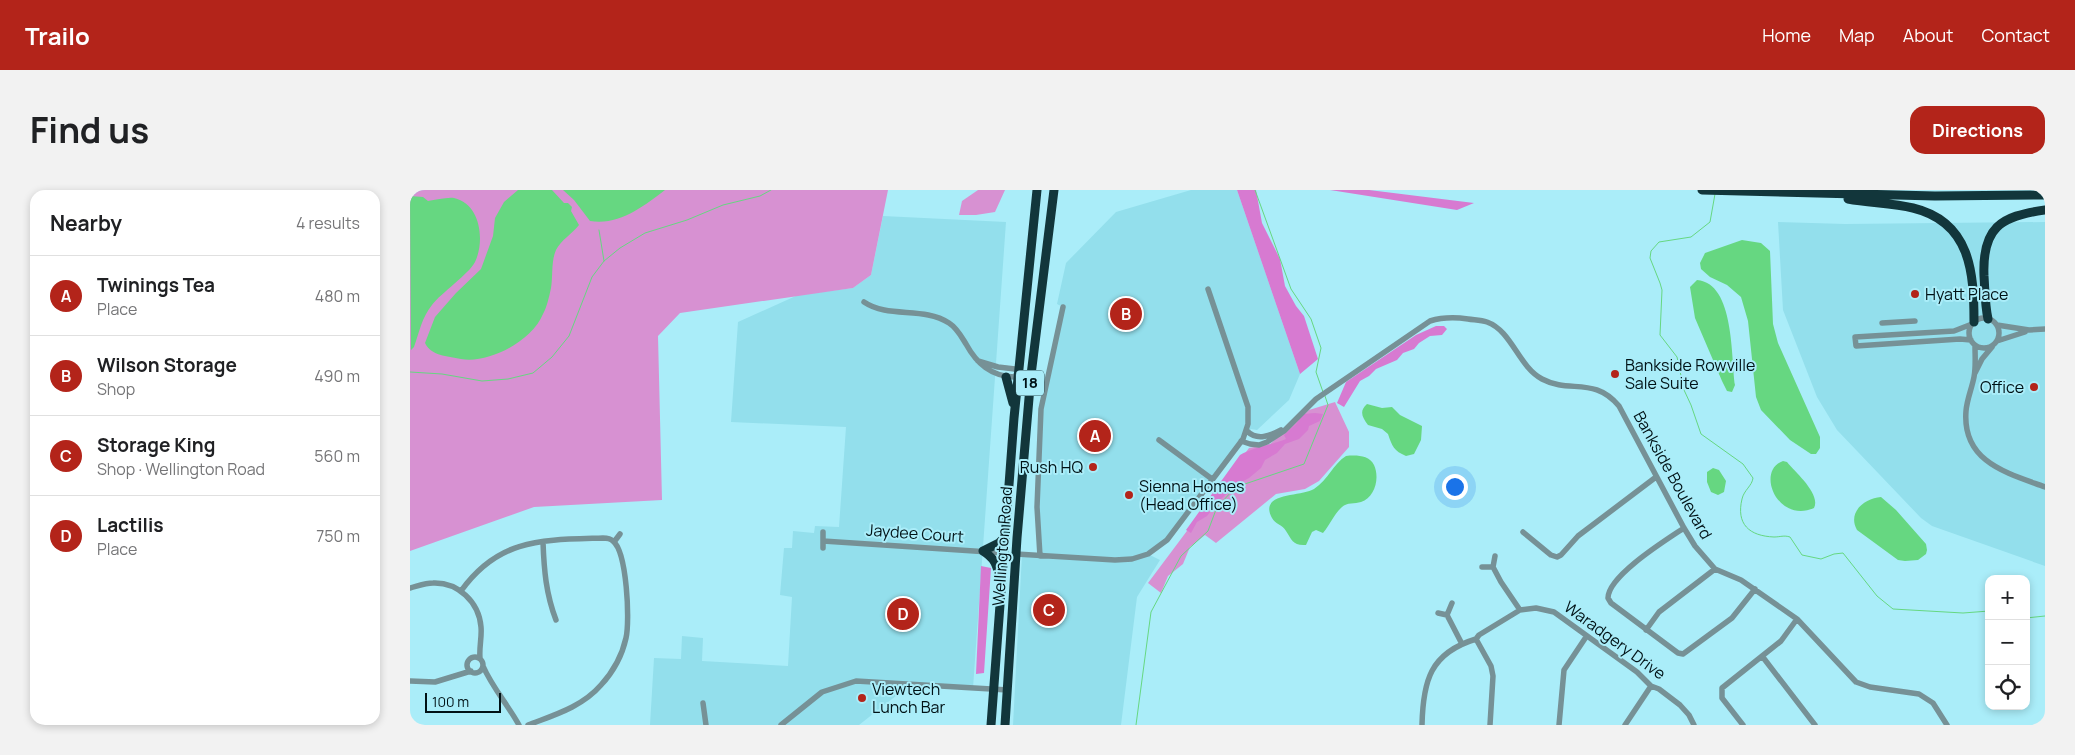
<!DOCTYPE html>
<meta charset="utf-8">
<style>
body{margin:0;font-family:Manrope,sans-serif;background:#f2f2f2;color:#202124}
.controls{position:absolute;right:15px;bottom:15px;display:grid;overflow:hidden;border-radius:10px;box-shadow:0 2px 8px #0003}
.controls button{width:45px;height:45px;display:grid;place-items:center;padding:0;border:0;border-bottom:1px solid #e0e0e0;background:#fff;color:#202124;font:25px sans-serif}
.scale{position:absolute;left:15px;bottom:12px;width:76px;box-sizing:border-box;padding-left:5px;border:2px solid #001216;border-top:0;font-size:14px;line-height:18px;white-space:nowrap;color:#001216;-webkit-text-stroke:4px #aaedf9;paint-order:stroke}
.you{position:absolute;left:1044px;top:296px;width:18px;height:18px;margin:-12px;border:4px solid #fff;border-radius:50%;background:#1a73e8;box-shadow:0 0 0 8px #1a73e833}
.badge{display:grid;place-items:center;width:32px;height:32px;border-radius:50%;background:#b3241a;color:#fff;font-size:16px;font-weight:700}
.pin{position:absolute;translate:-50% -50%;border:2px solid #fff;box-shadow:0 1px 5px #0006}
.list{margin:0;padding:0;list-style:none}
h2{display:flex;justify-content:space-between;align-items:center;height:65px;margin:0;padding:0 20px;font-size:21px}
h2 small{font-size:16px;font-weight:400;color:#757577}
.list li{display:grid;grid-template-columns:32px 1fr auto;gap:15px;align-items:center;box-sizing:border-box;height:80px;padding:0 20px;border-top:1px solid #e0e0e0}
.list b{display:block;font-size:19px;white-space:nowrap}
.list p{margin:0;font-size:16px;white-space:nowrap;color:#757577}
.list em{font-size:16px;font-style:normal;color:#757577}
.icon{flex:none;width:28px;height:28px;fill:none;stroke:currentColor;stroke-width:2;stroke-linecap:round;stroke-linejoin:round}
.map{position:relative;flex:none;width:1635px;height:535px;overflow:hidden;border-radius:15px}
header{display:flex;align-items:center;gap:30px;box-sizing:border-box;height:70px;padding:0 25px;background:#b3241a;color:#fff}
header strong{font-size:24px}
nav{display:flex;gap:28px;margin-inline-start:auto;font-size:18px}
.intro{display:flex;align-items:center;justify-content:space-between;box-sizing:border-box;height:120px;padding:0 30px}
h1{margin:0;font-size:35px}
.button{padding:12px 22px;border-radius:15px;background:#b3241a;color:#fff;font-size:18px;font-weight:700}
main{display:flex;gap:30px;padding:0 30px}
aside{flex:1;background:#fff;border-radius:15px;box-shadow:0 2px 8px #0003}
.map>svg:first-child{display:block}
</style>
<header>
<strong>Trailo</strong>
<nav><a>Home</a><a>Map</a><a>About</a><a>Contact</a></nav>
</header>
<div class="intro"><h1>Find us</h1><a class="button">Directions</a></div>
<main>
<aside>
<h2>Nearby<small>4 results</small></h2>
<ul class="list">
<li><span class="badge">A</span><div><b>Twinings Tea</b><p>Place</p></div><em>480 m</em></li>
<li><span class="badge">B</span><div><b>Wilson Storage</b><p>Shop</p></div><em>490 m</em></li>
<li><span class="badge">C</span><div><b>Storage King</b><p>Shop · Wellington Road</p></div><em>560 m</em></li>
<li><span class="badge">D</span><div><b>Lactilis</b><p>Place</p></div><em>750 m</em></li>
</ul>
</aside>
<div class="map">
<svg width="1635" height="535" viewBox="0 0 1635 535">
<rect width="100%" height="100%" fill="#aaedf9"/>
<path fill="#93dfec" d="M 781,0 L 827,0 L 890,184 L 879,210 L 847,240 L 841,239 L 757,350 L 738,364 L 750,370 L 727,407 L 711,535 L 603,535 L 612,364 L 630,366 L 627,317 L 631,219 L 653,117 L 647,114 L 656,73 L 706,22 Z
M 473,26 L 596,32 L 563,498 L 501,494 L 449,535 L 240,535 L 244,468 L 271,469 L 272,446 L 293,448 L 292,471 L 378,476 L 382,407 L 370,405 L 374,358 L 382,358 L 383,341 L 404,343 L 405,336 L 429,337 L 436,237 L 321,232 L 328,132 L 388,105 L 443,98 L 461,85 Z
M 1368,32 L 1435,34 L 1635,32 L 1635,376 L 1522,336 L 1511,328 L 1427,240 L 1407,207 L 1373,120 Z"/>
<path fill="#d791d2" d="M 0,0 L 478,0 L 461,85 L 443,98 L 270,123 L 248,146 L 252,310 L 124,317 L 0,361 Z
M 568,0 L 595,0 L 585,22 L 566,25 L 549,25 L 552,11 Z
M 925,212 L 939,242 L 939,257 L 909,291 L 895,299 L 866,304 L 806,353 L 795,345 L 780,357 L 773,374 L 758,386 L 751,403 L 738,393 L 839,258 L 860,254 L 899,220 Z"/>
<path fill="#d77ad1" d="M 827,0 L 846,0 L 852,33 L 870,69 L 875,96 L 886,116 L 894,126 L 908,169 L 890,184 Z
M 920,0 L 959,0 L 1064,13 L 1047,20 Z
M 1026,136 L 1034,136 L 1037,139 L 1032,145 L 1020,146 L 1009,153 L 1004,159 L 993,163 L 987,170 L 966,179 L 959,186 L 950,191 L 934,217 L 927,213 L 936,192 L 1006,145 Z
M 905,223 L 913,224 L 910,231 L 899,236 L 898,240 L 889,249 L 875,254 L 867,263 L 855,270 L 851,278 L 839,288 L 824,296 L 809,311 L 797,326 L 787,332 L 781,343 L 776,340 L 830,265 C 841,258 862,255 876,249 L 874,245 L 886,234 L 893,224 Z
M 571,376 L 581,378 L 574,483 L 566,484 Z"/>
<path fill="#66d781" d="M 108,0 L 142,0 L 154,13 L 158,13 L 162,17 L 161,21 L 169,35 C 162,44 151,50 146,60 C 141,71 143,87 141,98 C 139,107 137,117 133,124 C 122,151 79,174 51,169 C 37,166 21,166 15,153 L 25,127 L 46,103 L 71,79 L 83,46 L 85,28 L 94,12 Z
M 153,0 L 255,0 C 234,16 209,36 180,31 L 164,10 Z
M 0,6 L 13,7 L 18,11 C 26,10 37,7 44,8 C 71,14 75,51 65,72 C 59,84 31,103 22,115 C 12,127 9,143 4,157 L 1,160 Z
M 1332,50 L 1351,53 L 1360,61 L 1363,134 L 1368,153 L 1410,247 L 1410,258 L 1406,264 L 1401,264 L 1380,250 L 1351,220 L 1346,207 L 1338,131 L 1331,107 L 1317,95 L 1300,87 L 1291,79 L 1290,73 L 1295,63 Z
M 1287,90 C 1325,93 1321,169 1325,195 L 1322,202 L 1317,201 L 1312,191 L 1285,128 L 1280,97 Z
M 957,214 L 972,218 L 982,217 L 990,225 L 1012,236 L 1011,250 L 1004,264 L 996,266 C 984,261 982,256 978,244 L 972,239 L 958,235 C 952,227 949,221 957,214 Z
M 936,266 C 946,265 959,265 964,275 C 970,288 965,307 951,312 C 945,314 937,312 932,317 C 924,324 920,335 913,343 L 906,340 L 902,342 L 896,355 C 883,356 882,350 876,341 C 873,335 865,334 862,328 C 848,302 891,307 904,299 C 919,289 923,274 936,266 Z
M 1373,271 L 1377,272 C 1386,283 1411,304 1404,318 C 1368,334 1345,281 1373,271 Z
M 1303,278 L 1309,280 L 1316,291 L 1314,302 L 1308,305 L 1301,302 L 1297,292 L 1297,282 Z
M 1471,307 L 1486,320 L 1516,354 L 1517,360 L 1516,364 L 1508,370 L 1495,371 L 1488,370 L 1447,340 C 1437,322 1455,308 1471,307 Z"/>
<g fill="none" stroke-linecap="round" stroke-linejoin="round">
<path stroke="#66d781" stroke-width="1" d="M 845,0 L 881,99 L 901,129 L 911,158 L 906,182 L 913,202
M 1305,4 L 1300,32 L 1281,47 L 1249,52 L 1241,61 L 1240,68 L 1250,93 L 1252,100 L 1250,145 L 1267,167 L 1274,200 L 1281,215 L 1291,244 L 1333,274 L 1343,288 C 1342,296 1334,300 1332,309 C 1326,334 1339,346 1364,347 C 1370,347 1374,345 1380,347 L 1392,365 L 1411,369 L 1424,364 L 1433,363 L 1467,406 L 1483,419 L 1553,423 L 1579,421
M 189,40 L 194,71
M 0,182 L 32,184 L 72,191 L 98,189 L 123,183 L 142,167 L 159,146 L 182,87 L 194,71 L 210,58 L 235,43 L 277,30 L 313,15 L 350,6 L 361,0
M 1616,428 L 1635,426
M 726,535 L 741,422 L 771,366 L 798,341 L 807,317 L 826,297 L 894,274 L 918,215 L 915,206"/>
<path stroke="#769196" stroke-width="5.5" d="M 454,112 C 479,129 513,116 539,133 C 547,138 551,146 556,154 C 567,174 581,186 604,187 L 608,183 L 605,179 L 588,177 L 568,171
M1559 143a15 15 0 1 1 30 0a15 15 0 1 1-30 0Z
M 1472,133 L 1505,131
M 1587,135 L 1619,140 L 1635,139
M 1561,150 L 1550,149 L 1446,156 L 1445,147 L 1544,141 L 1562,134
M 1587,151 L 1615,142
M 1565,156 C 1565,166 1566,177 1564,187 C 1562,198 1557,209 1556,221 C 1552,272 1597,283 1635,297
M 1565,183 L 1572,169 L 1582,157
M 837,241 C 847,251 860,246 871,240
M 749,250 L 802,289
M 831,251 L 840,254 L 849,255 L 857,252 L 874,241 L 906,209 L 1020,131 C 1033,127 1044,127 1058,129 C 1064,130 1071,130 1077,132 C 1102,141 1108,176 1132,189 C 1160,204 1184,186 1209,216 L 1274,338 L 1285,356 L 1305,379 L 1331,390 L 1387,429 L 1446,492 L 1460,497 L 1509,504 L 1523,513 L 1537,535
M 1274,338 C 1256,350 1198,386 1198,408 L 1201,413 L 1268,463 L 1273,464 L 1322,428 L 1345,399
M 1113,342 L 1141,365 L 1147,367 L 1151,365 L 1168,346 L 1246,287
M 413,351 L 594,363
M 133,352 C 134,380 136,404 146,430
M 204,352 L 210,344
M 413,358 L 413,342
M 606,364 L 705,370 L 722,369 L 738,364 L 757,350 L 833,249 L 838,234 L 838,217 L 798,99
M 630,366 L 627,317 L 631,219 L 653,117
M 1072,377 L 1083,377 L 1085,366
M 1083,377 L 1091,392 L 1110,420
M 0,398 C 8,396 15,393 23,393 C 48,392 69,412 71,437 C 72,447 69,457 70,468
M 51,401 C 89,348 132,350 193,348 C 196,348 200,348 203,351 C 217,362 220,431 216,448 C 212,466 203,482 191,495 C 172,517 144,525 118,535
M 1028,423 L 1037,425 L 1042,413
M 1037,425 L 1052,454
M 1236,440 L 1249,422 L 1305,379
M 1066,449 L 1081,476 L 1083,486 L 1080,535
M 1352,466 L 1405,535
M57 475a8 8 0 1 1 16 0a8 8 0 1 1-16 0Z
M 73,476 C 82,497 98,515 109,535
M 0,491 L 25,492 L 61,481
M 293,513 L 296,535
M 371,535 L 412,502 L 446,491 L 598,500
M 1012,535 C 1013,491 1020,463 1066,449 L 1069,445 L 1110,420 L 1126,418 L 1144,422 L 1227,482 L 1241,496 L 1249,499 L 1270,515 L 1279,525 L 1284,535
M 1149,535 L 1154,480 L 1176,447
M 1215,535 L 1241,496
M 1333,535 L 1312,508 L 1312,498 L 1371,451 L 1387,429"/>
<path stroke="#12363b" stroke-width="9" d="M 1292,0 L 1525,6 L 1635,5
M 1438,9 C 1459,13 1482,13 1503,18 C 1561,32 1564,83 1564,132
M 1578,129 C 1575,115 1575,101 1574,86 C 1572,38 1590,26 1635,20
M 596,187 L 603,213
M 573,361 C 584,368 587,374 589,386
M 573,361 L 589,353 L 595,347
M 581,535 L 604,228 L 627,0
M 595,535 L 607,348 L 621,185 L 644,0"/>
</g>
<g fill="#b3241a" stroke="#aaedf9" stroke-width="2">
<circle cx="1505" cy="104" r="5"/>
<circle cx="1205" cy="184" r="5"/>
<circle cx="1624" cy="197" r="5"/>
<circle cx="683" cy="277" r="5"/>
<circle cx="719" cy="305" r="5"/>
<circle cx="452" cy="508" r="5"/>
</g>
<g text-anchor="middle" stroke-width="4" stroke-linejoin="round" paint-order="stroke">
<rect fill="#aaedf9" stroke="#33545a" stroke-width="1" x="606" y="180.5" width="28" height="25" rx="4"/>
<g font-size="15" font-weight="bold" fill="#001216">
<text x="620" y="198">18</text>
</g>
<g font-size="16" fill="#001216" stroke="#aaedf9" text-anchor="start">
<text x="1515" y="110">Hyatt Place</text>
<text x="1215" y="181">Bankside Rowville<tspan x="1215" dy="18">Sale Suite</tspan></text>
<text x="1614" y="203" text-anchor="end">Office</text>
<text x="673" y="283" text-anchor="end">Rush HQ</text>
<text x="729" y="302">Sienna Homes<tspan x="729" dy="18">(Head Office)</tspan></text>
<text x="462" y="505">Viewtech<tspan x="462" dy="18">Lunch Bar</tspan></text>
</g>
<g font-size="16" fill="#001216" stroke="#aaedf9">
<text transform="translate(1263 285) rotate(61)" y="6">Bankside Boulevard</text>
<text transform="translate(505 343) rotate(4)" y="6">Jaydee Court</text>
<text transform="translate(592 356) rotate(-86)" y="6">Wellington Road</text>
<text transform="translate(1205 450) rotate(36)" y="6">Waradgery Drive</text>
</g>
</g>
</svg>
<div class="controls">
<button>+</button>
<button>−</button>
<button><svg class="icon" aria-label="locate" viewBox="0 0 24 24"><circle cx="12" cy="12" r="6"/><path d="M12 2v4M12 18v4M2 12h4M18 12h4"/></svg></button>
</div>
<div class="scale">100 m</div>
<div class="you"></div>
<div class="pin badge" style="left:685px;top:246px">A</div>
<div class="pin badge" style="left:716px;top:124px">B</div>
<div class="pin badge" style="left:639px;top:420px">C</div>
<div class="pin badge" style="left:493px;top:424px">D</div>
</div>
</main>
